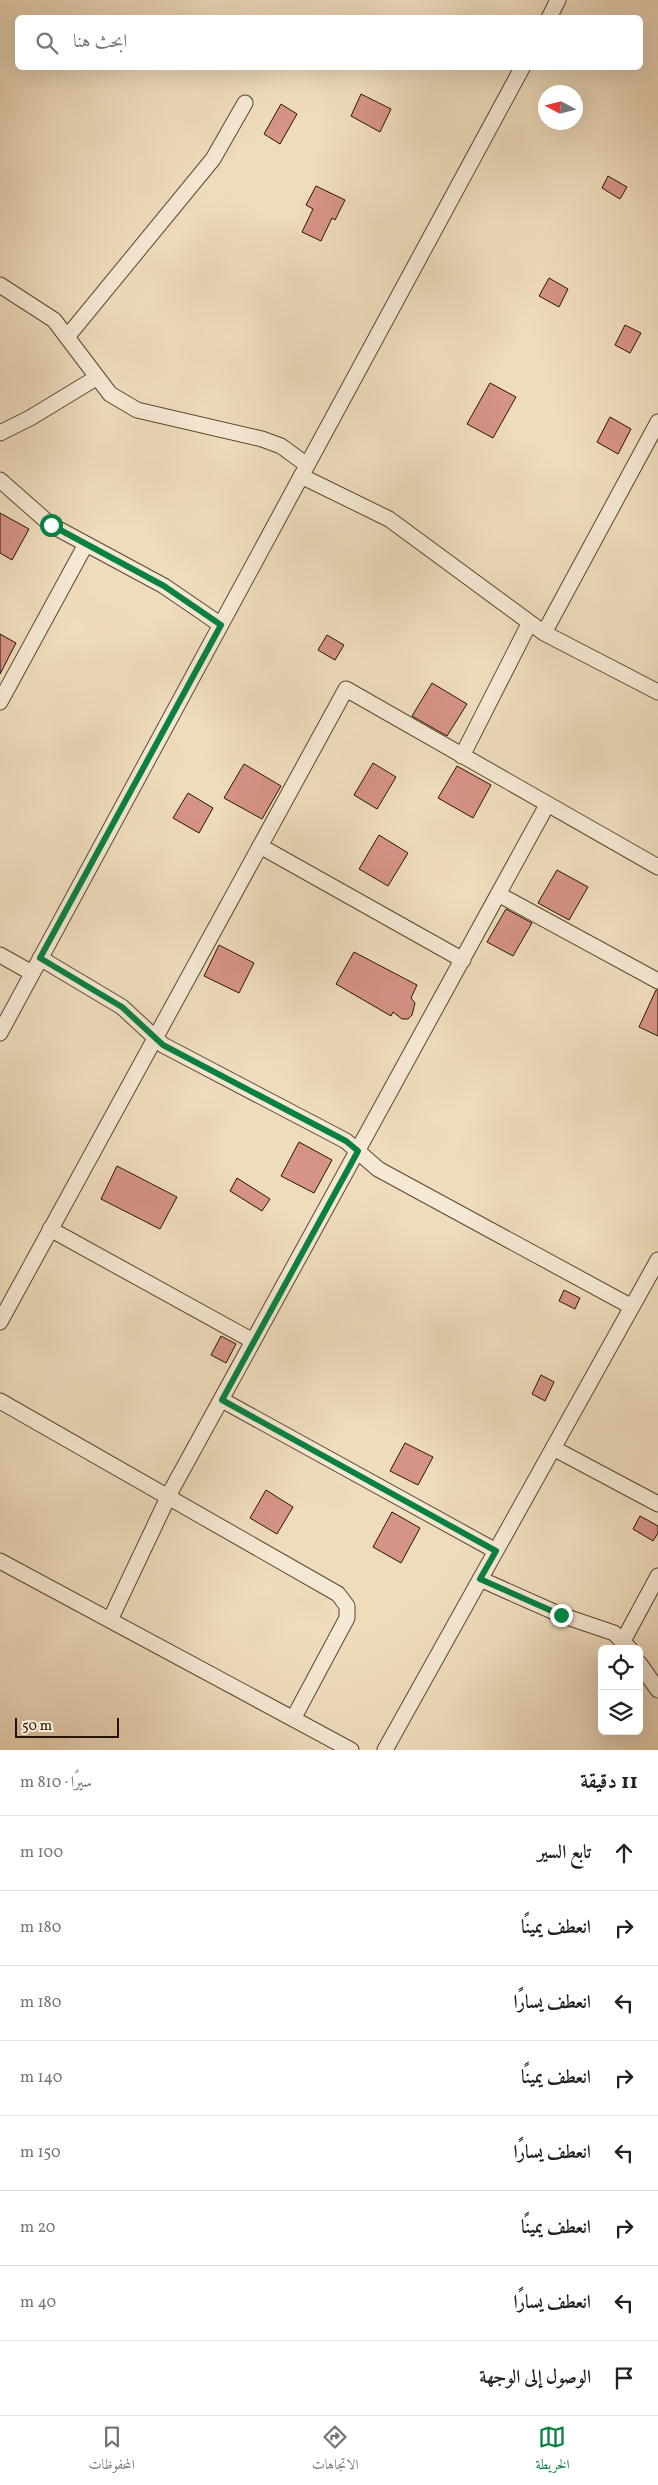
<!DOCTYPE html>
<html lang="ar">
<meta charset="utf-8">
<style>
body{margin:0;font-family:Vollkorn,Amiri,serif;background:#f2f2f2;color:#222;direction:rtl}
.controls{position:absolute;right:15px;bottom:15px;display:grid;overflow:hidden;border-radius:8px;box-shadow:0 5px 20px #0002}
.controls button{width:45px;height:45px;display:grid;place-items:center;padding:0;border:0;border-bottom:1px solid #e0e0e0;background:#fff;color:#222;font:25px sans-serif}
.compass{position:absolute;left:538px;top:85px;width:45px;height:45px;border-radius:50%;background:#fff;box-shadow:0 5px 20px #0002;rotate:277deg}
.scale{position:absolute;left:15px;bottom:12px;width:104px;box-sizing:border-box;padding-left:5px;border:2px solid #271500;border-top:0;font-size:14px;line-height:18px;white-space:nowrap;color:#271500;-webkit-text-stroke:4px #f5e8d4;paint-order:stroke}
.stop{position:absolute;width:15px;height:15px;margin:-11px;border:4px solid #0b8043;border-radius:50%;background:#fff}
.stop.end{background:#0b8043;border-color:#fff;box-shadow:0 1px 5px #0008}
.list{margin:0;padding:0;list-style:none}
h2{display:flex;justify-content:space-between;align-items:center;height:65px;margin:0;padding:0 20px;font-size:21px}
h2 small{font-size:16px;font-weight:400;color:#767676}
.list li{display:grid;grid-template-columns:32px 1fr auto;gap:15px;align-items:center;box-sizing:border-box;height:75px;padding:0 20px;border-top:1px solid #e0e0e0}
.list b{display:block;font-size:19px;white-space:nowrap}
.list em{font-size:16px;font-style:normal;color:#767676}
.icon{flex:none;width:28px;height:28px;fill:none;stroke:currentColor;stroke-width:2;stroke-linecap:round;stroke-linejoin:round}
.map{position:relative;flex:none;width:658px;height:1750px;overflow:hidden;direction:ltr}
.search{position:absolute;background:#fff;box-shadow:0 5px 20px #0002;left:15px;right:15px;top:15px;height:55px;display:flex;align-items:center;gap:12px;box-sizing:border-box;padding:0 18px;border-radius:8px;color:#767676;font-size:19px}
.sheet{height:665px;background:#fff}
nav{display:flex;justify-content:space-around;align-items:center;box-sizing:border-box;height:70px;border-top:1px solid #e0e0e0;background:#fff;font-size:14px;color:#767676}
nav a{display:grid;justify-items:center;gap:2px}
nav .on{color:#0b8043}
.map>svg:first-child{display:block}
</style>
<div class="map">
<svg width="658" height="1750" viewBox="0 0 658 1750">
<rect width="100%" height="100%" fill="#efdcbd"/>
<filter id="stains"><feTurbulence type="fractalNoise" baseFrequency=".004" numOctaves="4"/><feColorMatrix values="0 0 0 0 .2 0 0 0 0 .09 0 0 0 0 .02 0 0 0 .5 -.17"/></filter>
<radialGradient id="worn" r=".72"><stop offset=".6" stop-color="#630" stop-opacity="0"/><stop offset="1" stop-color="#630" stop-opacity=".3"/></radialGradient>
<path fill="#d69388" stroke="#271500" d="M 361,94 L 391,109 L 380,132 L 351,116 Z
M 281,104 L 297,114 L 280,144 L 264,134 Z
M 608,176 L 627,187 L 620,199 L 602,188 Z
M 316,186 L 345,200 L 335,220 L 332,218 L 321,241 L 302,232 L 313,209 L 306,205 Z
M 549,278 L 568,289 L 559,307 L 539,296 Z
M 625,325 L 641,333 L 630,353 L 615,345 Z
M 490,383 L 516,397 L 493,438 L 467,424 Z
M 610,417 L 631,429 L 618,454 L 597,442 Z
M 0,513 L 29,529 L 12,560 L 0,553 Z
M 0,634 L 16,643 L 0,674 Z
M 327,635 L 344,645 L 335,660 L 318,650 Z
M 432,683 L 467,704 L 447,736 L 412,716 Z
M 373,763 L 396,777 L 377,809 L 354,795 Z
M 244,764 L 281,786 L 262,819 L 224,798 Z
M 457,766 L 491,785 L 473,818 L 438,798 Z
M 188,793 L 213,808 L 199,833 L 173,818 Z
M 379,835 L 408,853 L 388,886 L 359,869 Z
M 557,870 L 588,887 L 569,920 L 538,903 Z
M 506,909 L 532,923 L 513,956 L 487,942 Z
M 219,945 L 254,963 L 239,993 L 204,976 Z
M 354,952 L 417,985 L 411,998 L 415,1003 L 412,1015 L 408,1019 L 402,1019 L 393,1012 L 391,1016 L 336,984 Z
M 656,990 L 658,990 L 658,1036 L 639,1027 Z
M 299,1142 L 332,1160 L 314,1193 L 281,1176 Z
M 117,1166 L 177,1197 L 160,1229 L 101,1199 Z
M 237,1178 L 270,1199 L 262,1211 L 230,1191 Z
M 564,1290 L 580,1298 L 575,1309 L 559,1301 Z
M 221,1336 L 236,1344 L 226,1363 L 211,1355 Z
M 541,1375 L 554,1382 L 545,1401 L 532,1394 Z
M 405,1443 L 433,1457 L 418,1485 L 390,1471 Z
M 266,1490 L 293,1507 L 277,1534 L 250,1518 Z
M 392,1512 L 420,1528 L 401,1563 L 373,1547 Z
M 640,1516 L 658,1526 L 658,1533 L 653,1541 L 633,1529 Z"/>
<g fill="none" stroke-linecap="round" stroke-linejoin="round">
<defs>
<path id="minor" d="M 549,18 L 558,0
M 0,285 L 54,320 L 110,394 L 137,410 L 262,439 L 281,446 L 307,465
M 67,337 L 213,159 L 245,103
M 0,433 L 30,418 L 96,378
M 301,476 L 389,519 L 544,633 L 658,692
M 0,480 L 51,525 L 164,586 L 221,625
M 544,633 L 658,422
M 0,702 L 86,544
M 462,756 L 529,624
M 260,846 L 463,960
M 498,894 L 658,981
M 0,955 L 32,973
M 40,958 L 122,1007 L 163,1045 L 346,1141 L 378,1169 L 632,1307
M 0,1033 L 522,68
M 50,1229 L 253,1341
M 0,1322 L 346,689 L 658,867
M 222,1400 L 496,1551
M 0,1401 L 338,1594 L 347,1606 L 347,1618 L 293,1719
M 553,1448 L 658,1504
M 0,1561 L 351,1750
M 480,1579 L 561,1615 L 614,1633 L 630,1649
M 110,1620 L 172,1489 L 547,805
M 623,1641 L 658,1576
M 639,1663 L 658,1690
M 385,1750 L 658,1260"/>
</defs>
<use href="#minor" stroke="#59472f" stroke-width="17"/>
<use href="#minor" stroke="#f5e8d4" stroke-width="15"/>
</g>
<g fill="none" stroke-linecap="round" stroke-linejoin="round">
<path stroke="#0b8043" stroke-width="6" d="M 51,525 L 164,586 L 221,625 L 40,958 L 122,1007 L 163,1045 L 346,1141 L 358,1151 L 222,1400 L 496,1551 L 480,1579 L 561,1615"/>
</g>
<rect width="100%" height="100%" filter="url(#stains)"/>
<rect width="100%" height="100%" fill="url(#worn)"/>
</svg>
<div class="controls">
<button><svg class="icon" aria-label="locate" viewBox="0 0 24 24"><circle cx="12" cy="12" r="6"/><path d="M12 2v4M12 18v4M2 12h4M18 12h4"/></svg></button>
<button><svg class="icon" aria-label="layers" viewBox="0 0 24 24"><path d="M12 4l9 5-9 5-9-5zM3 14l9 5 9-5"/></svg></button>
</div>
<svg class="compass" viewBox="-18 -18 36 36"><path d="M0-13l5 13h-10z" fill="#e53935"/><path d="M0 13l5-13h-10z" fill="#767676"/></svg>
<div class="scale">50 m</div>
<div class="stop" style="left:51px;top:525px"></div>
<div class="stop end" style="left:561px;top:1615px"></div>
<div class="search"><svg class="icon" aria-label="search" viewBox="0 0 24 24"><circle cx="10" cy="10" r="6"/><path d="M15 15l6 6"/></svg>ابحث هنا</div>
</div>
<section class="sheet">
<h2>11 دقيقة<small>سيرًا · 810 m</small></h2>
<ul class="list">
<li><svg class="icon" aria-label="ahead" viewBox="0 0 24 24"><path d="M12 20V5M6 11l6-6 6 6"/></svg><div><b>تابع السير</b></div><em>100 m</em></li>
<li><svg class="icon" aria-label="right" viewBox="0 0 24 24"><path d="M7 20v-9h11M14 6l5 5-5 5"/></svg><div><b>انعطف يمينًا</b></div><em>180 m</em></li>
<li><svg class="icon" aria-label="left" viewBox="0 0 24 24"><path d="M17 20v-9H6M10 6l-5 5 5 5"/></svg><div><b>انعطف يسارًا</b></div><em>180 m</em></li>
<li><svg class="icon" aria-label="right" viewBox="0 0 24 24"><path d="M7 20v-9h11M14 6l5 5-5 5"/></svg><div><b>انعطف يمينًا</b></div><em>140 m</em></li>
<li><svg class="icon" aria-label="left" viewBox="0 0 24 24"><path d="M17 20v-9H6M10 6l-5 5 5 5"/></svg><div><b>انعطف يسارًا</b></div><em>150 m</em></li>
<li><svg class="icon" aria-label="right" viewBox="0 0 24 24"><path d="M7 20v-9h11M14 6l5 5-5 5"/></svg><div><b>انعطف يمينًا</b></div><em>20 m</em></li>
<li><svg class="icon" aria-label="left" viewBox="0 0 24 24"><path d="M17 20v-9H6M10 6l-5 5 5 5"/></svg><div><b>انعطف يسارًا</b></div><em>40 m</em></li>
<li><svg class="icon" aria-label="arrive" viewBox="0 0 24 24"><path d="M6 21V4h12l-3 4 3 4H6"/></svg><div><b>الوصول إلى الوجهة</b></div></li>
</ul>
</section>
<nav>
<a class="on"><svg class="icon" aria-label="map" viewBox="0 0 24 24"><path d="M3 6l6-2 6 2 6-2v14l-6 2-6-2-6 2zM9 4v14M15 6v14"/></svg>الخريطة</a>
<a><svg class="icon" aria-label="directions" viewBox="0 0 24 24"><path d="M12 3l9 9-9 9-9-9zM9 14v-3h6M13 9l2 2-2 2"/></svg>الاتجاهات</a>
<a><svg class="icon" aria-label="saved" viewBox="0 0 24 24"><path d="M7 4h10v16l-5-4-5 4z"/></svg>المحفوظات</a>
</nav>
